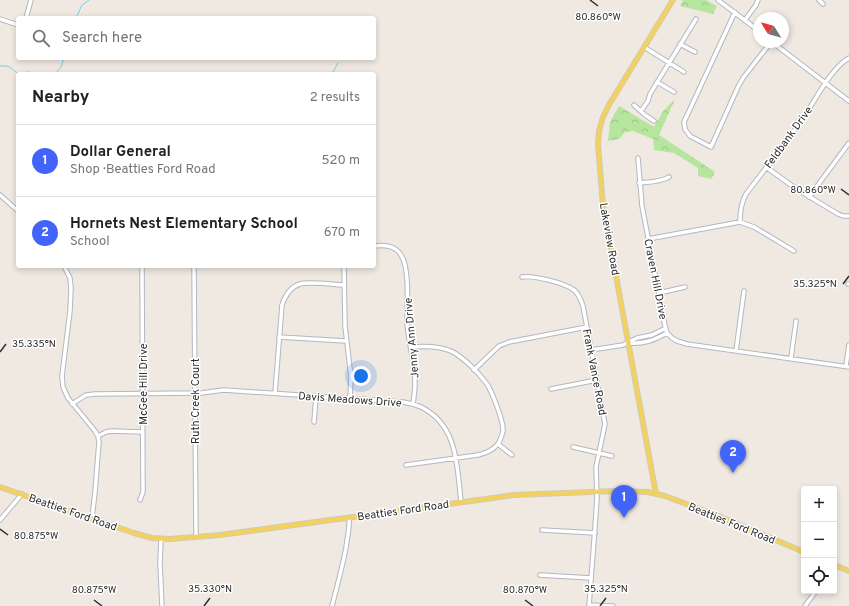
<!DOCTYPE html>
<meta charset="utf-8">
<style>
body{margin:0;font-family:Overpass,sans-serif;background:#f2f2f2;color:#202124}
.controls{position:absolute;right:12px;bottom:12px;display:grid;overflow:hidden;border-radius:4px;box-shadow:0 2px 6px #0003}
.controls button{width:36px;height:36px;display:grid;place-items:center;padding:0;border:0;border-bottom:1px solid #e0e0e0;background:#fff;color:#202124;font:20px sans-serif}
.compass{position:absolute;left:753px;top:12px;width:36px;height:36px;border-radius:50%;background:#fff;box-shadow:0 2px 6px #0003;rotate:307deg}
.you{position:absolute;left:361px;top:376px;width:14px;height:14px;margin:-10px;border:3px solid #fff;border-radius:50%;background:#1a73e8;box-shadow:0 0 0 6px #1a73e833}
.badge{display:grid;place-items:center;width:26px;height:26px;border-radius:50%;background:#4264fb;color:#fff;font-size:13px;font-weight:700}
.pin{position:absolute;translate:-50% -33px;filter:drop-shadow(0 1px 2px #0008)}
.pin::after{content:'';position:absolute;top:21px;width:14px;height:12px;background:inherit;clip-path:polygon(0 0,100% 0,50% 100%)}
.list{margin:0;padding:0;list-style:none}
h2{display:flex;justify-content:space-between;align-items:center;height:52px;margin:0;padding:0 16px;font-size:17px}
h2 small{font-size:13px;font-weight:400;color:#757577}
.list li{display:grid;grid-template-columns:26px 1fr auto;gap:12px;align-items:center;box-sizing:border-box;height:72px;padding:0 16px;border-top:1px solid #e0e0e0}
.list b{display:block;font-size:15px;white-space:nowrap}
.list p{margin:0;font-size:13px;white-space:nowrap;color:#757577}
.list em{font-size:13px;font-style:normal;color:#757577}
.icon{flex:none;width:22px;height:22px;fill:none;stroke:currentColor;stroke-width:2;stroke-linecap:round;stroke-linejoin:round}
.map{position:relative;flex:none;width:849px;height:606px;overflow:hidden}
.search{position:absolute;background:#fff;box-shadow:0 2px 6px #0003;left:16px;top:16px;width:360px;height:44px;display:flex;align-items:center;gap:10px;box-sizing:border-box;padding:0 14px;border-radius:4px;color:#757577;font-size:15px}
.panel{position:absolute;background:#fff;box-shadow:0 2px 6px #0003;left:16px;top:72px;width:360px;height:196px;border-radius:4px}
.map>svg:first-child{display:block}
</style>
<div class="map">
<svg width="849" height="606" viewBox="0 0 849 606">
<defs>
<pattern id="forest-crowns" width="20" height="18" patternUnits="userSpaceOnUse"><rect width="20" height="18" fill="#b6e59e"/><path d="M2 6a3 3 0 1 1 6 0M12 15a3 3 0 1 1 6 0" fill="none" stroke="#9dc588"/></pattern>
</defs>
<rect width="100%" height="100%" fill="#efe9e1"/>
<path fill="url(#forest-crowns)" d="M 683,0 L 706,0 L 717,6 L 713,14 L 680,6 Z
M 675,99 L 659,135 L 715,172 L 711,179 L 698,176 L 698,168 L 674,153 L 654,150 L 653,139 L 633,131 L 625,132 L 619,139 L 608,141 L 610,122 L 619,106 L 654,127 L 664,110 Z"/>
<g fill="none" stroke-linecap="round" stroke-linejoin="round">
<path stroke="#75cff0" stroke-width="1" d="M 76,18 L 82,5 L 89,0
M 0,66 C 12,65 10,69 19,74 L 29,72 L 34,74
M 55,74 L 61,67 L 64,58
M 332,74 L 338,63"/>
<defs>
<path id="minor" d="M 718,0 L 759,31
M 819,0 L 823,4
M 735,12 L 684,122 L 685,129 L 690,136 L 711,147 L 738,87 L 743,78 L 771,42
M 26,18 L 31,0
M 0,19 L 18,25
M 745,20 L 756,5 L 758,0
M 772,42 L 849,101
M 680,44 L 695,52
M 644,47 L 684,72
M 657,82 L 674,92
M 634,105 L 645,115 L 654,121
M 641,111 L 648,101 L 650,94 L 696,19
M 638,158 L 642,206 L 665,326 L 667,333 L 672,338 L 677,341 L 687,344 L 849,367
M 766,167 L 795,188 L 838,214 L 843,216 L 849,216
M 639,183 C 649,182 661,182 669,177
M 0,195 L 18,211
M 809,197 L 849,143
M 740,222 C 740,212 741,203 746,194 C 765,169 785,144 803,118 C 815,101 831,68 849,58
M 648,239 L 740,222 L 754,227 L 794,251
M 374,246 C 384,245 395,245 401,255 C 410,268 407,305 407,322 C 408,342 415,362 415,383 C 415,390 414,397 413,404
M 64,266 L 70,278 L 71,288 L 70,311 L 62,376 L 63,387 L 68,398 L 95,431 L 98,436 L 99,442 L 95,492 L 92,518
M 194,266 L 196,537
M 344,266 L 345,326 L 351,377 L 350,398
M 522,277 C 533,275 565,283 574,290 C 579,294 581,300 583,306 L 605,424 L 596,467 L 597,498 L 595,527 L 589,606
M 848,284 L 849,284
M 659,293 L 685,287
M 279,337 L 346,341
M 629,343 C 645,344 654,340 667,333
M 591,350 L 623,345 L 637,338 L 652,335 L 666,328
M 736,351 L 744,291
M 791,358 L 796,321
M 846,366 L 849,345
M 474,370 L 499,346 L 509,342 L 587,327
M 551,389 L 597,380
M 275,393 L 282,305 C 285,296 290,287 300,284 C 309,281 334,285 344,285
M 72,404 L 86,395 L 95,394 L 201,393 L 224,390 L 403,402 C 408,403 415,404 421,407 C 458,425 457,466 461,502
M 314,422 L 316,396
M 98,436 L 106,432 L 111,431 L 143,432
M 498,444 L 512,455
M 573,447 L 612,456
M 406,465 L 478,455 C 485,453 492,451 497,445 C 500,442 502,435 503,431 C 504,422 492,392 487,384 C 479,373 465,359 453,352 C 441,346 424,346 411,347
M 140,500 L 143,492 L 142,266
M 0,520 L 22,494
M 542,530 L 595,533
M 161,539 L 160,563 L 162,606
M 540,575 L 591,578
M 589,605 L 613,606
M 332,606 C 337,587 342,568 346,548 C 347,538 350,528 349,518
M 805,606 L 816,591"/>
<path id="major" d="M 0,487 L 134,533 L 152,538 L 170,539 L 220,535 L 493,498 L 514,495 L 617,491 L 648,492 L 665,496 L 716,515 L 804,552
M 656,494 L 603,205 L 598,145 L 599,131 L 603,117 L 610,103 L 673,0
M 834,565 L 849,571"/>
</defs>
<use href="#minor" stroke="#b4b7c1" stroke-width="5.5"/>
<use href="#major" stroke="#c9c9c9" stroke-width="6"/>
<use href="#minor" stroke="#fff" stroke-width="3.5"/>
<use href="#major" stroke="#f2d163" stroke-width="4.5"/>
</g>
<path fill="none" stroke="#2e2e2e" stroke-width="1.5" d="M 590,0 L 598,6M 841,189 L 849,195M 843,284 L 849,276M 0,352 L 6,344M 0,529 L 8,535M 94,600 L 102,606M 525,600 L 533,606M 204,606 L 210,598M 600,606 L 606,598"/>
<g text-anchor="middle" stroke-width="3" stroke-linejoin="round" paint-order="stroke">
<g font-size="11" fill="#2e2e2e" stroke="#fff">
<text transform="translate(788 137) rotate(-54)" y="4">Feldbank Drive</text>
<text transform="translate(610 239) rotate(80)" y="4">Lakeview Road</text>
<text transform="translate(656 279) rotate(79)" y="4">Craven Hill Drive</text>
<text transform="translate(411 338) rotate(-95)" y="4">Jenny Ann Drive</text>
<text transform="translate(595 372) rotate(79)" y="4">Frank Vance Road</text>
<text transform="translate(143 384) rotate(-90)" y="4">McGee Hill Drive</text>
<text transform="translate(350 399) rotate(4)" y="4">Davis Meadows Drive</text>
<text transform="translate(195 401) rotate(-90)" y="4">Ruth Creek Court</text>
<text transform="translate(403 510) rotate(-8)" y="4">Beatties Ford Road</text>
<text transform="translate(73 512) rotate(19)" y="4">Beatties Ford Road</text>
<text transform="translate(732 523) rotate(22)" y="4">Beatties Ford Road</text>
</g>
</g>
<g font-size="10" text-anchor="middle" fill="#2e2e2e" stroke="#fff" stroke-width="3" stroke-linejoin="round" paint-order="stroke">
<text x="598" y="20">80.860°W</text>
<text x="813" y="193">80.860°W</text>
<text x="815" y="287">35.325°N</text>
<text x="34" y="347">35.335°N</text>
<text x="36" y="539">80.875°W</text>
<text x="210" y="592">35.330°N</text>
<text x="606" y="592">35.325°N</text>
<text x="94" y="593">80.875°W</text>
<text x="525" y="593">80.870°W</text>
</g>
</svg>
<div class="controls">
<button>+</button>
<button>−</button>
<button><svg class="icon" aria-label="locate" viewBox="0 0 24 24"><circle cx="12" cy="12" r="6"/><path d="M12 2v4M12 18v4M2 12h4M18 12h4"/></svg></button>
</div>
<svg class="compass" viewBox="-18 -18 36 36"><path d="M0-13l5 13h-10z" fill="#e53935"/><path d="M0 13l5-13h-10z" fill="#757577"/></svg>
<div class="you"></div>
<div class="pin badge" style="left:624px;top:518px">1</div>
<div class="pin badge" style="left:733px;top:473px">2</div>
<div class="search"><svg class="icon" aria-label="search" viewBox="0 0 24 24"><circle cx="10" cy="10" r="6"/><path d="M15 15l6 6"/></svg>Search here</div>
<section class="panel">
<h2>Nearby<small>2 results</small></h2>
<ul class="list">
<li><span class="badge">1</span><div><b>Dollar General</b><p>Shop · Beatties Ford Road</p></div><em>520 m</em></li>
<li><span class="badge">2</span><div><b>Hornets Nest Elementary School</b><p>School</p></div><em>670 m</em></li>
</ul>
</section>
</div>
